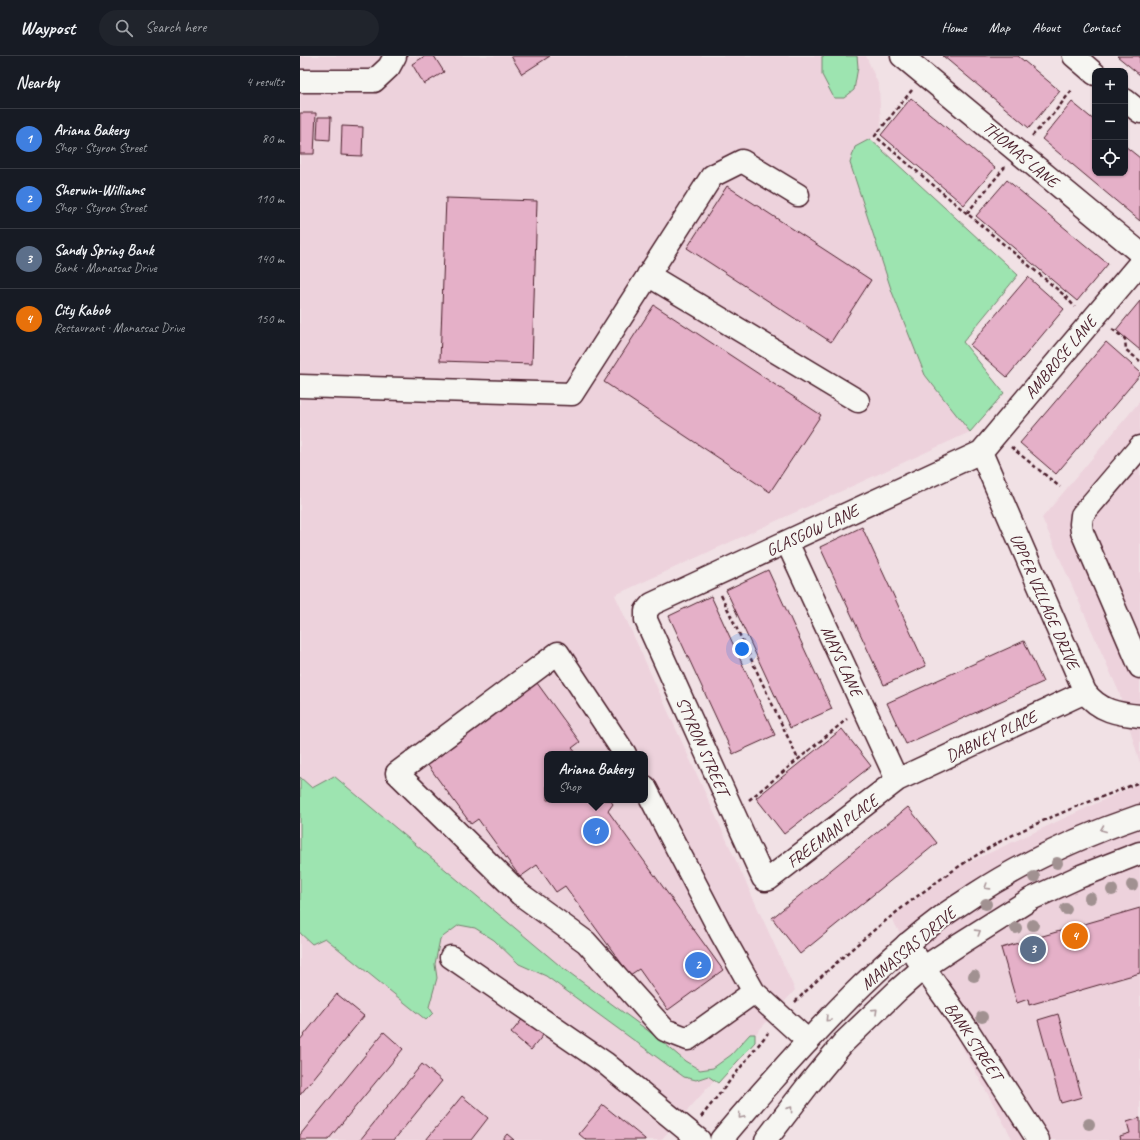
<!DOCTYPE html>
<meta charset="utf-8">
<style>
body{margin:0;font-family:Caveat,sans-serif;background:#20242c;color:#f1f3f6}
.controls{position:absolute;right:12px;top:12px;display:grid;overflow:hidden;border-radius:8px;box-shadow:0 1px 3px #0004}
.controls button{width:36px;height:36px;display:grid;place-items:center;padding:0;border:0;border-bottom:1px solid #363941;background:#171b24;color:#f1f3f6;font:20px sans-serif}
.you{position:absolute;left:442px;top:593px;width:14px;height:14px;margin:-10px;border:3px solid #fff;border-radius:50%;background:#1a73e8;box-shadow:0 0 0 6px #1a73e833}
.badge{display:grid;place-items:center;width:26px;height:26px;border-radius:50%;background:#db2777;color:#fff;font-size:13px;font-weight:700}
.pin{position:absolute;translate:-50% -50%;border:2px solid #fff;box-shadow:0 1px 4px #0006}
.popup{position:absolute;left:244px;top:695px;width:104px;height:52px;box-sizing:border-box;display:grid;place-content:center;border-radius:8px;background:#171b24;filter:drop-shadow(0 1px 3px #0005);font-size:13px;white-space:nowrap;color:#9ea1a6}
.popup b{font-size:15px;color:#f1f3f6}
.popup::after{content:'';position:absolute;left:50%;top:100%;margin-left:-8px;border:8px solid transparent;border-top-color:#171b24}
.list{margin:0;padding:0;list-style:none}
h2{display:flex;justify-content:space-between;align-items:center;height:52px;margin:0;padding:0 16px;font-size:17px}
h2 small{font-size:13px;font-weight:400;color:#9ea1a6}
.list li{display:grid;grid-template-columns:26px 1fr auto;gap:12px;align-items:center;box-sizing:border-box;height:60px;padding:0 16px;border-top:1px solid #363941}
.list b{display:block;font-size:15px;white-space:nowrap}
.list p{margin:0;font-size:13px;white-space:nowrap;color:#9ea1a6}
.list em{font-size:13px;font-style:normal;color:#9ea1a6}
.icon{flex:none;width:22px;height:22px;fill:none;stroke:currentColor;stroke-width:2;stroke-linecap:round;stroke-linejoin:round}
.map{position:relative;flex:none;width:840px;height:1084px;overflow:hidden}
header{display:flex;align-items:center;gap:24px;box-sizing:border-box;height:56px;padding:0 20px;background:#171b24;border-bottom:1px solid #363941}
header strong{font-size:19px}
nav{display:flex;gap:22px;margin-inline-start:auto;font-size:14px}
.search{width:280px;height:36px;background:#20242c;display:flex;align-items:center;gap:10px;box-sizing:border-box;padding:0 14px;border-radius:22px;color:#9ea1a6;font-size:15px}
main{display:flex}
aside{flex:1;background:#171b24}
.map>svg:first-child{display:block}
</style>
<header>
<strong>Waypost</strong>
<div class="search"><svg class="icon" aria-label="search" viewBox="0 0 24 24"><circle cx="10" cy="10" r="6"/><path d="M15 15l6 6"/></svg>Search here</div>
<nav><a>Home</a><a>Map</a><a>About</a><a>Contact</a></nav>
</header>
<main>
<aside>
<h2>Nearby<small>4 results</small></h2>
<ul class="list">
<li><span class="badge" style="background:#3f7fe0">1</span><div><b>Ariana Bakery</b><p>Shop · Styron Street</p></div><em>80 m</em></li>
<li><span class="badge" style="background:#3f7fe0">2</span><div><b>Sherwin-Williams</b><p>Shop · Styron Street</p></div><em>110 m</em></li>
<li><span class="badge" style="background:#5c6f8a">3</span><div><b>Sandy Spring Bank</b><p>Bank · Manassas Drive</p></div><em>140 m</em></li>
<li><span class="badge" style="background:#e8710a">4</span><div><b>City Kabob</b><p>Restaurant · Manassas Drive</p></div><em>150 m</em></li>
</ul>
</aside>
<div class="map">
<svg width="840" height="1084" viewBox="0 0 840 1084">
<rect width="100%" height="100%" fill="#f1e1e5"/>
<filter id="ink" filterUnits="userSpaceOnUse"><feTurbulence type="fractalNoise" baseFrequency=".025" numOctaves="2"/><feDisplacementMap in="SourceGraphic" scale="8" xChannelSelector="R" yChannelSelector="G"/><feConvolveMatrix kernelMatrix="1 2 1 2 8 2 1 2 1" color-interpolation-filters="sRGB"/></filter>
<g filter="url(#ink)">
<path fill="#edd2dc" fill-rule="evenodd" d="M 0,0 L 566,0 L 579,30 L 581,70 L 571,83 L 718,219 L 663,286 L 704,337 L 670,376 L 315,539 L 495,934 L 361,1084 L 0,1084 ZM 247,698 L 345,698 L 345,744 L 247,744 Z
M 840,345 L 840,707 L 819,636 L 742,462 Z
M 840,727 L 840,1084 L 713,1084 L 591,861 L 657,812 Z"/>
<path fill="#9de4b0" stroke="#74826e" d="M 522,0 L 557,0 L 558,11 L 554,34 L 544,42 L 534,42 L 522,19 Z
M 570,83 L 718,219 L 663,286 L 704,337 L 670,376 L 625,319 L 592,236 L 550,107 L 555,91 Z
M 34,720 L 259,909 L 358,982 L 385,1005 L 400,1014 L 413,1012 L 431,999 L 450,978 L 455,978 L 455,986 L 418,1027 L 408,1020 L 396,1024 L 384,1021 L 246,920 L 219,908 L 194,884 L 175,872 L 159,869 L 140,883 L 135,908 L 137,922 L 129,951 L 133,957 L 126,964 L 25,882 L 12,888 L 0,877 L 0,721 L 12,732 Z"/>
<path fill="#e5b0c8" stroke="#4a1f2b" d="M 125,0 L 134,0 L 144,16 L 124,28 L 112,8 Z
M 211,0 L 250,0 L 222,18 Z
M 643,0 L 718,0 L 760,35 L 729,72 Z
M 817,0 L 840,0 L 840,19 Z
M 611,42 L 695,112 L 664,149 L 581,79 Z
M 772,46 L 795,65 L 795,117 L 825,117 L 825,90 L 840,102 L 840,165 L 742,83 Z
M 0,57 L 16,57 L 14,98 L 0,98 Z
M 18,61 L 31,61 L 30,84 L 17,83 Z
M 42,70 L 63,71 L 62,100 L 41,99 Z
M 707,124 L 808,208 L 777,245 L 676,160 Z
M 427,130 L 571,224 L 531,286 L 387,192 Z
M 146,142 L 237,145 L 232,308 L 140,305 Z
M 728,221 L 764,253 L 707,321 L 670,289 Z
M 840,245 L 840,294 L 816,274 Z
M 354,249 L 521,359 L 470,436 L 304,326 Z
M 806,286 L 840,316 L 840,319 L 756,418 L 720,387 Z
M 562,471 L 626,610 L 584,629 L 520,491 Z
M 468,514 L 532,653 L 490,672 L 426,534 Z
M 411,540 L 475,679 L 433,698 L 369,560 Z
M 724,585 L 743,626 L 606,688 L 587,647 Z
M 237,627 L 280,686 L 272,692 L 277,698 L 247,698 L 247,744 L 310,744 L 313,748 L 308,755 L 423,914 L 368,954 L 339,913 L 330,919 L 265,830 L 256,836 L 237,809 L 220,821 L 178,763 L 171,768 L 127,708 Z
M 542,673 L 571,710 L 484,778 L 456,742 Z
M 608,751 L 637,787 L 500,898 L 472,862 Z
M 840,852 L 840,917 L 729,949 L 728,943 L 717,947 L 701,892 Z
M 37,938 L 64,960 L 0,1039 L 0,984 Z
M 758,958 L 782,1041 L 761,1047 L 738,964 Z
M 224,961 L 244,978 L 231,994 L 211,977 Z
M 84,976 L 103,993 L 28,1084 L 0,1084 L 0,1079 Z
M 122,1008 L 142,1025 L 94,1084 L 60,1084 Z
M 162,1040 L 188,1062 L 171,1084 L 126,1084 Z
M 303,1049 L 345,1083 L 345,1084 L 286,1084 L 279,1078 Z
M 840,1062 L 840,1084 L 821,1084 L 820,1080 L 830,1077 L 827,1066 Z
M 207,1078 L 214,1084 L 202,1084 Z"/>
<g fill="none" stroke-linecap="round" stroke-linejoin="round">
<defs>
<path id="minor" d="M 602,0 L 840,197
M 774,0 L 795,18
M 0,25 L 74,25 L 89,11 L 95,0
M 825,44 L 840,56
M 348,219 L 558,345
M 0,330 L 272,338 L 412,120 L 442,105 L 498,139
M 840,391 L 782,459 L 781,468 L 782,476 L 840,611
M 681,396 L 785,636 C 799,655 818,658 840,660
M 487,486 L 597,724
M 785,636 L 597,724 L 469,823 L 465,824 L 463,822 L 346,564 L 346,555 L 352,548 L 681,396 L 840,207
M 325,698 L 258,597 L 97,717 L 220,838 L 286,886 L 365,974 L 388,983 L 454,936
M 345,731 L 421,877 L 454,936 L 508,985
M 607,888 L 667,973 L 738,1084
M 151,901 L 305,1007 L 399,1084"/>
<path id="major" d="M 421,1084 C 443,1057 466,1032 489,1006 C 537,953 586,902 644,859 C 654,852 664,846 674,839 C 726,805 781,780 840,760
M 466,1084 L 509,1028 L 543,987 L 598,934 L 623,912 L 658,889 L 731,843 L 781,820 L 840,797"/>
</defs>
<use href="#minor" stroke="#4a1f2b" stroke-width="25"/>
<use href="#major" stroke="#4a1f2b" stroke-width="25"/>
<path stroke="#4a1f2b" stroke-width="2.5" stroke-dasharray="4 3" stroke-linecap="butt" d="M 612,34 L 575,80 L 764,239 L 775,251
M 732,80 L 754,57 L 772,34
M 667,157 L 705,111
M 812,273 L 825,283 L 826,294 L 840,305
M 711,391 L 760,431
M 421,539 L 498,703
M 449,744 L 547,663
M 495,946 C 538,903 584,864 634,828 C 656,812 680,796 705,783 C 749,760 795,744 840,726
M 401,1061 L 468,977"/>
<use href="#minor" stroke="#f6f6f2" stroke-width="22"/>
<use href="#major" stroke="#f6f6f2" stroke-width="22"/>
</g>
<g fill="#a19191">
<circle cx="757" cy="807" r="6"/>
<circle cx="734" cy="821" r="6"/>
<circle cx="832" cy="829" r="6"/>
<circle cx="812" cy="834" r="6"/>
<circle cx="790" cy="842" r="6"/>
<circle cx="686" cy="848" r="6"/>
<circle cx="766" cy="853" r="6"/>
<circle cx="733" cy="869" r="6"/>
<circle cx="716" cy="872" r="6"/>
<circle cx="674" cy="920" r="6"/>
<circle cx="682" cy="961" r="6"/>
<circle cx="789" cy="1068" r="6"/>
</g>
<defs><path id="oneway-chevron" d="M-2-3.5L2.5 0L-2 3.5" fill="none" stroke-width="1.6" stroke-linecap="round" stroke-linejoin="round"/></defs>
<g stroke="#a99598">
<use href="#oneway-chevron" transform="translate(803 773) rotate(158)"/>
<use href="#oneway-chevron" transform="translate(687 831) rotate(148)"/>
<use href="#oneway-chevron" transform="translate(678 876) rotate(-32)"/>
<use href="#oneway-chevron" transform="translate(575 955) rotate(-44)"/>
<use href="#oneway-chevron" transform="translate(528 963) rotate(134)"/>
<use href="#oneway-chevron" transform="translate(490 1053) rotate(-53)"/>
<use href="#oneway-chevron" transform="translate(441 1060) rotate(130)"/>
</g>
</g>
<g text-anchor="middle" stroke-width="4" stroke-linejoin="round" paint-order="stroke">
<g font-size="17" fill="#4a1f2b" stroke="#f6f6f2">
<text transform="translate(721 98) rotate(40)" y="6">THOMAS LANE</text>
<text transform="translate(760 301) rotate(-50)" y="6">AMBROSE LANE</text>
<text transform="translate(512 474) rotate(-25)" y="6">GLASGOW LANE</text>
<text transform="translate(745 545) rotate(66)" y="6">UPPER VILLAGE DRIVE</text>
<text transform="translate(542 605) rotate(65)" y="6">MAYS LANE</text>
<text transform="translate(691 680) rotate(-25)" y="6">DABNEY PLACE</text>
<text transform="translate(403 690) rotate(66)" y="6">STYRON STREET</text>
<text transform="translate(532 775) rotate(-37)" y="6">FREEMAN PLACE</text>
<text transform="translate(608 892) rotate(-40)" y="6">MANASSAS DRIVE</text>
<text transform="translate(674 985) rotate(56)" y="6">BANK STREET</text>
</g>
</g>
</svg>
<div class="controls">
<button>+</button>
<button>−</button>
<button><svg class="icon" aria-label="locate" viewBox="0 0 24 24"><circle cx="12" cy="12" r="6"/><path d="M12 2v4M12 18v4M2 12h4M18 12h4"/></svg></button>
</div>
<div class="you"></div>
<div class="pin badge" style="left:296px;top:775px;background:#3f7fe0">1</div>
<div class="popup"><b>Ariana Bakery</b>Shop</div>
<div class="pin badge" style="left:398px;top:909px;background:#3f7fe0">2</div>
<div class="pin badge" style="left:733px;top:893px;background:#5c6f8a">3</div>
<div class="pin badge" style="left:775px;top:880px;background:#e8710a">4</div>
</div>
</main>
